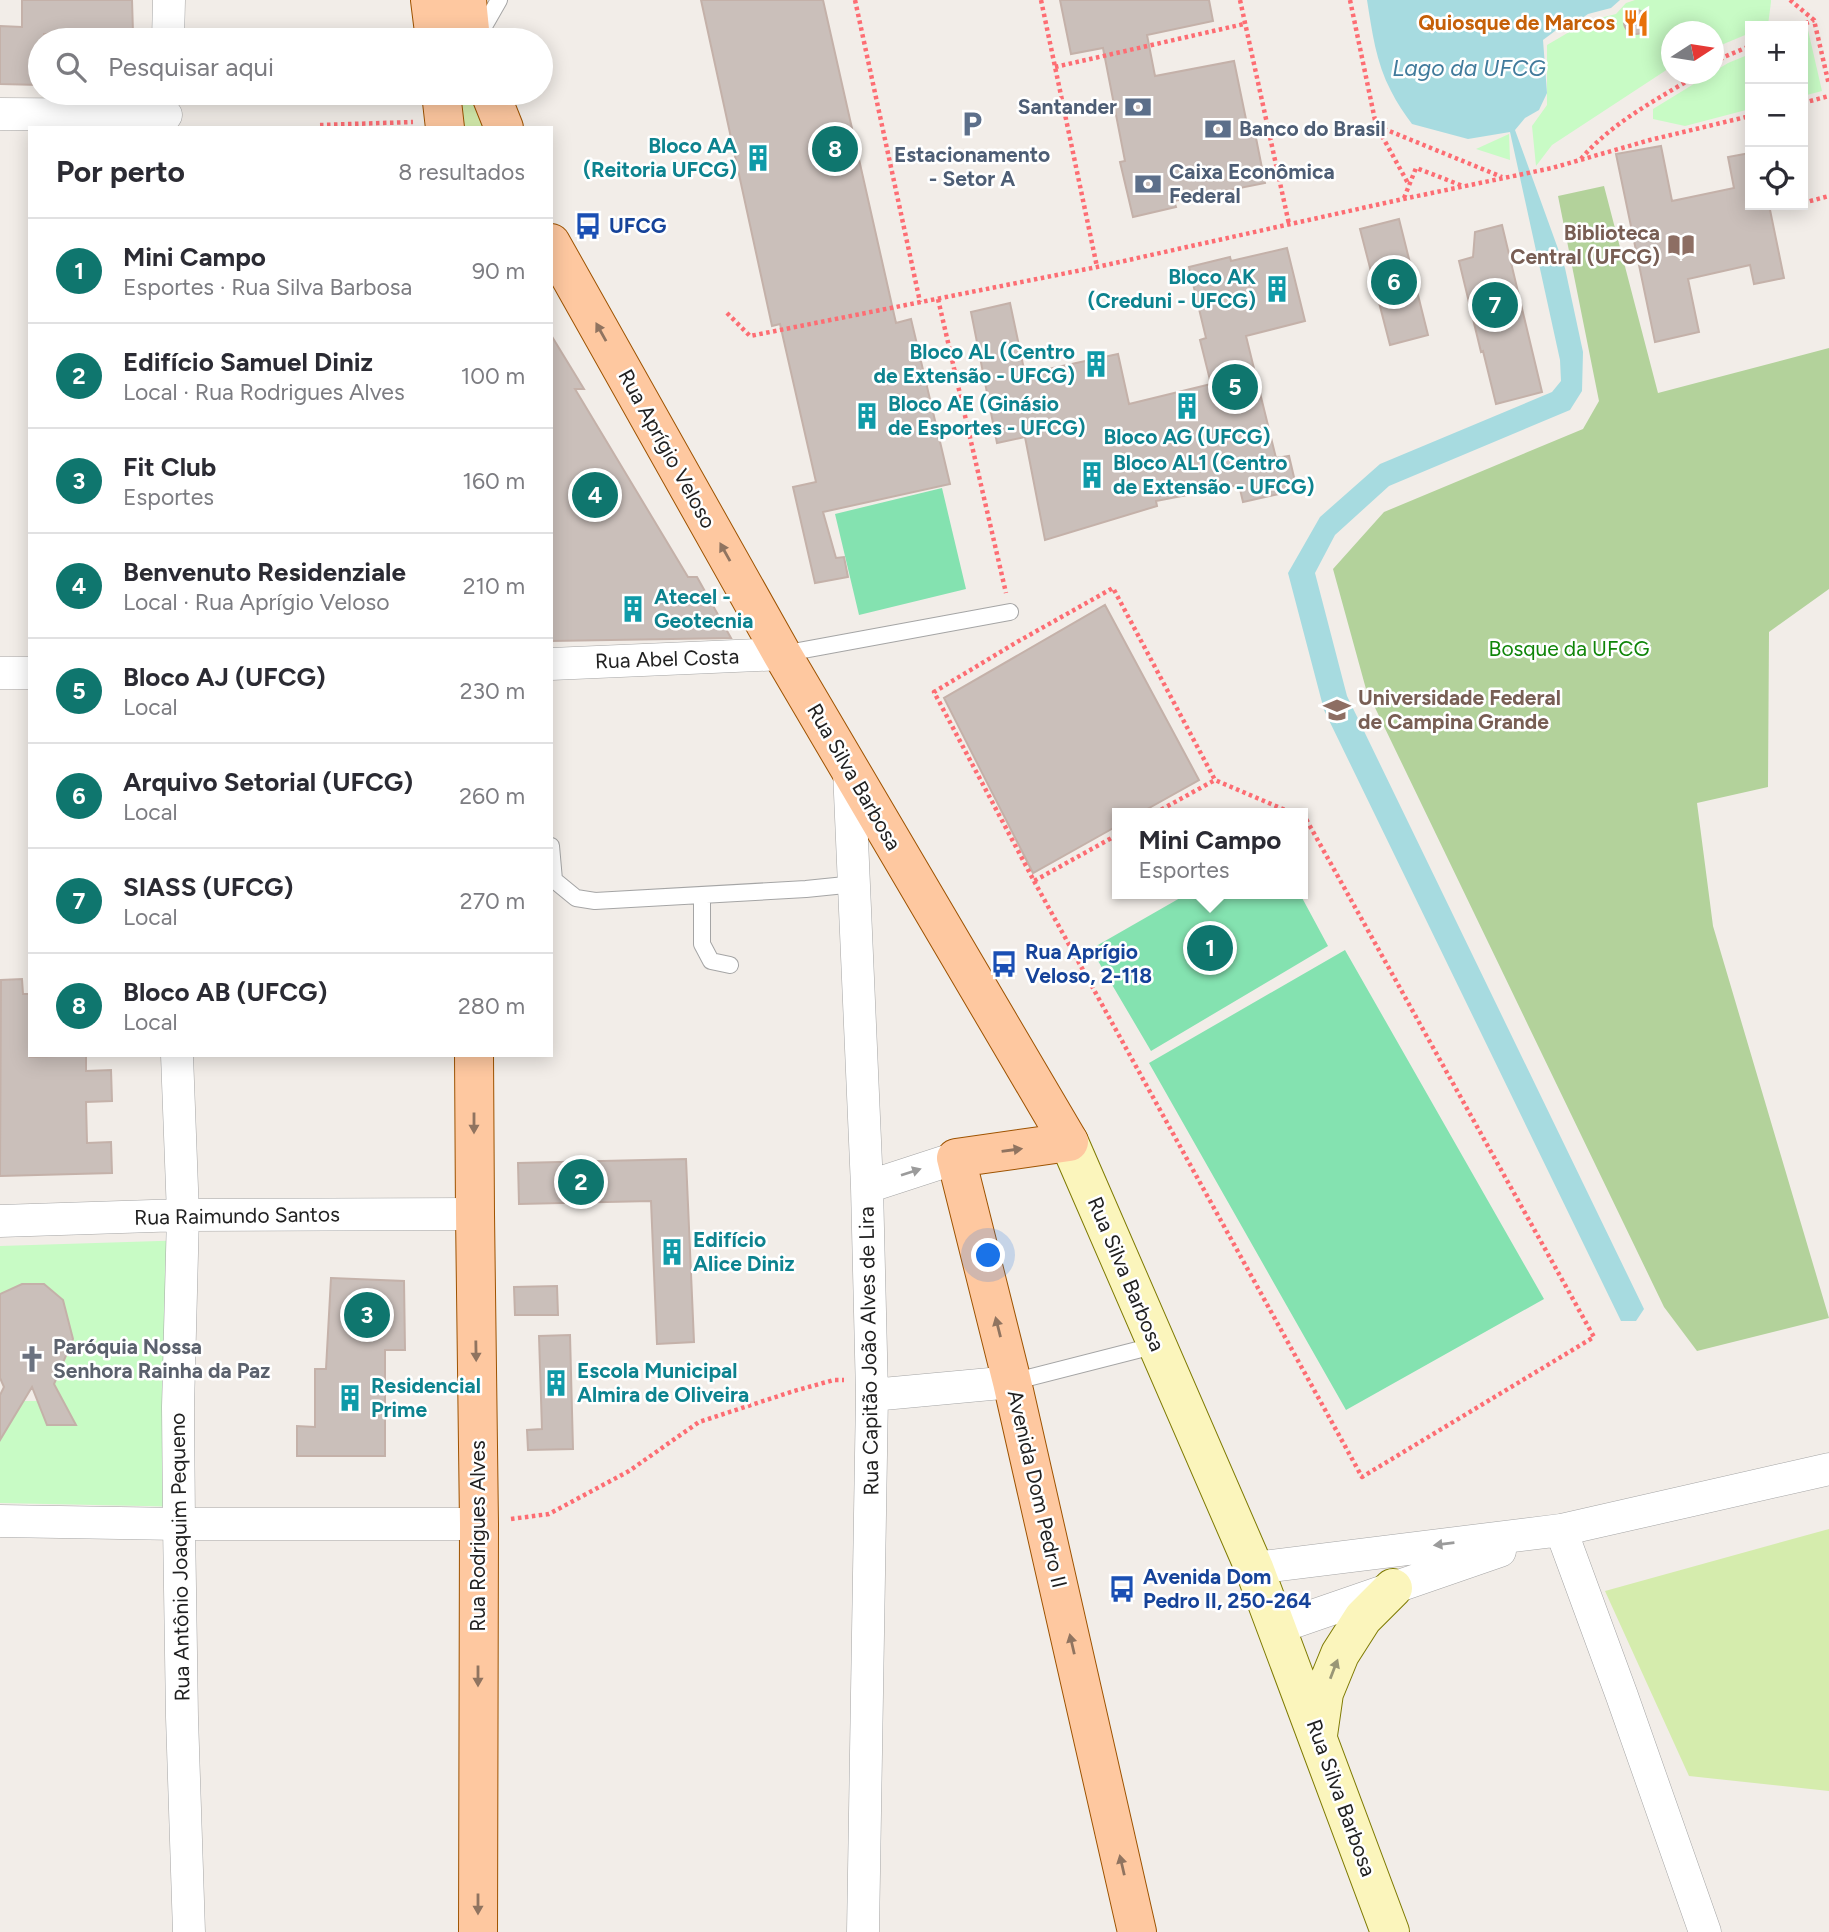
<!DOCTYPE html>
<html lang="pt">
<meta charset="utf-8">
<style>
body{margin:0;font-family:Figtree,sans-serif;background:#f7f7f7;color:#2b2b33}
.controls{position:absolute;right:21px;top:21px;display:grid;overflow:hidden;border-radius:0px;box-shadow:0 4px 18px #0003}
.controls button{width:63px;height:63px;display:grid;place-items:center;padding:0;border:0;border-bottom:2px solid #e1e1e2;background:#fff;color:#2b2b33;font:35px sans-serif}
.compass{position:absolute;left:1661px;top:21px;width:63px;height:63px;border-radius:50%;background:#fff;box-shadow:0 4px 18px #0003;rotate:78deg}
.you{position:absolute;left:989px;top:1256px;width:24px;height:24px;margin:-18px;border:5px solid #fff;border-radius:50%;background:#1a73e8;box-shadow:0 0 0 10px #1a73e833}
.badge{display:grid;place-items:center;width:46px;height:46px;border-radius:50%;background:#0f766e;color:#fff;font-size:23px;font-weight:700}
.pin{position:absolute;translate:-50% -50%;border:4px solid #fff;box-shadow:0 2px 7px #0006}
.popup{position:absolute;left:1112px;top:808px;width:196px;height:91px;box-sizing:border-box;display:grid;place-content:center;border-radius:0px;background:#fff;filter:drop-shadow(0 2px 5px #0005);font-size:23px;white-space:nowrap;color:#7c7c81}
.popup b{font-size:26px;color:#2b2b33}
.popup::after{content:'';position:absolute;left:50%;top:100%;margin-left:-14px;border:14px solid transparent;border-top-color:#fff}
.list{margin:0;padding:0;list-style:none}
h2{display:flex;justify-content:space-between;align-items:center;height:91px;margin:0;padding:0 28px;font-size:30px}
h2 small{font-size:23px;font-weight:400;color:#7c7c81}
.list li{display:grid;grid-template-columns:46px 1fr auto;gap:21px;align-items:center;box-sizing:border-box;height:105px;padding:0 28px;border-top:2px solid #e1e1e2}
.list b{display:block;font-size:26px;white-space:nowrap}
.list p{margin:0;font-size:23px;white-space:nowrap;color:#7c7c81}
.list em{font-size:23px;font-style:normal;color:#7c7c81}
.icon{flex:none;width:38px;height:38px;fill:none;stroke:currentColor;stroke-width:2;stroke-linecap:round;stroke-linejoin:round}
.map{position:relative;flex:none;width:1829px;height:1932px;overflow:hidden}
.search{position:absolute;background:#fff;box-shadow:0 4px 18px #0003;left:28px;top:28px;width:525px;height:77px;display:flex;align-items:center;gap:18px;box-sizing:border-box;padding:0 24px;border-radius:38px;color:#7c7c81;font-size:26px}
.panel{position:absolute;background:#fff;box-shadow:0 4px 18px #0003;left:28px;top:126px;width:525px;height:931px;border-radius:0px}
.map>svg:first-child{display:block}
</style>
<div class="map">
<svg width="1829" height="1932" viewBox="0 0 1829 1932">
<rect width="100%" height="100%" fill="#f2ede8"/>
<path fill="#d5ecad" d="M 450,93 L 485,93 L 499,128 L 454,128 Z
M 1829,1529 L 1829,1791 L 1689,1776 L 1605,1591 Z"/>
<path fill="#b3d29b" d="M 1604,186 L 1658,393 L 1829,348 L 1829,589 L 1769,632 L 1768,787 L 1697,803 L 1713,926 L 1829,1318 L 1697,1351 L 1664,1307 L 1366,689 L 1333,569 L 1384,512 L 1583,429 L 1599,401 L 1558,196 Z"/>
<path fill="#c8fbc5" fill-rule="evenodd" d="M 1635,0 L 1771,0 L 1771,2 L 1768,25 L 1750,26 L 1750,33 L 1714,48 L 1714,32 L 1672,32 L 1671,67 L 1552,145 L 1536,166 L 1532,126 L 1547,105 L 1547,45 L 1588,21 L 1616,14 L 1626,3 ZM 1634,10 L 1642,11 L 1647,17 L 1647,28 L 1641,33 L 1629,32 L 1625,25 L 1627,14 Z
M 1808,30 L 1822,91 L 1803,96 L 1803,32 Z
M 1750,54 L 1750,109 L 1685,126 L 1653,119 L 1653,109 L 1728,63 Z
M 1509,134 L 1510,160 L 1476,149 Z
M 191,1240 L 190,1507 L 0,1503 L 0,1424 L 24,1401 L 37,1401 L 47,1425 L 76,1425 L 54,1384 L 73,1340 L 63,1300 L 44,1284 L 22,1284 L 0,1294 L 0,1246 Z"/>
<path fill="#84e2b0" d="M 942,488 L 966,589 L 859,615 L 835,514 Z
M 1187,894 L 1300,894 L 1328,946 L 1151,1051 L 1091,949 Z
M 1345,950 L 1544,1299 L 1346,1410 L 1149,1063 Z"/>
<path fill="#a7dbe0" d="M 1367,0 L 1620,0 L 1611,8 L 1588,14 L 1572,25 L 1559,28 L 1543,40 L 1547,93 L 1539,110 L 1525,118 L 1515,130 L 1565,268 L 1583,352 L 1582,391 L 1570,410 L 1389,486 L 1335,535 L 1315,573 L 1347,696 L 1644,1309 L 1636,1321 L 1621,1321 L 1324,710 L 1288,573 L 1320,517 L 1380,464 L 1552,392 L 1561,381 L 1560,360 L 1510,132 L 1468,139 L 1412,124 C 1404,113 1397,103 1391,91 C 1376,63 1372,31 1367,0 Z"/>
<path fill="#cabfba" stroke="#c4b1a9" stroke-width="2" d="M 22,0 L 132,0 L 133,33 L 44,34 L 44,40 L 40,40 L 40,85 L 0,84 L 0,26 L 22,27 Z
M 701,0 L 823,0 L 896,323 L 911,319 L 950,484 L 823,512 L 836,558 L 844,557 L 848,577 L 815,583 L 793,487 L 816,482 L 780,324 L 772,326 Z
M 1060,0 L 1209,0 L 1213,21 L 1147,35 L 1155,76 L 1234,61 L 1248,129 L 1254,128 L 1265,183 L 1174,201 L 1176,207 L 1133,217 L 1120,162 L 1125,161 L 1103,48 L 1071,54 Z
M1624 22a12 12 0 1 1 24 0a12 12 0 1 1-24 0Z
M 1661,146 L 1672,201 L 1734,188 L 1728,157 L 1750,153 L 1750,205 L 1769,205 L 1784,278 L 1754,284 L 1750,265 L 1688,279 L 1699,332 L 1655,342 L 1616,154 Z
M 1399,219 L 1428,335 L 1390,345 L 1360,229 Z
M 1502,225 L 1542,392 L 1496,404 L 1483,351 L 1481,352 L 1459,261 L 1473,257 L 1475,232 Z
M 1287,248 L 1305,321 L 1246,336 L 1276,458 L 1289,456 L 1297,490 L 1243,502 L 1239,485 L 1156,501 L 1157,506 L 1045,540 L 1025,437 L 997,443 L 971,312 L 1010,303 L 1025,374 L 1118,354 L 1129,404 L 1211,384 L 1200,340 L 1206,338 L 1189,267 L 1230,257 L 1231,261 Z
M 551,335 L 584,389 L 575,389 L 688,577 L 697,577 L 731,638 L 551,641 Z
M 1105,605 L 1199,780 L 1140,813 L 1117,813 L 1117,826 L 1033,873 L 944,698 Z
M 22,979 L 23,994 L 30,994 L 30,1057 L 86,1055 L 86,1071 L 111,1070 L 112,1101 L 86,1102 L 87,1143 L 111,1142 L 112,1173 L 0,1176 L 1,980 Z
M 686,1159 L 694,1342 L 657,1344 L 651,1201 L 519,1204 L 518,1163 Z
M 331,1278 L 404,1281 L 405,1350 L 385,1350 L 385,1456 L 297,1456 L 297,1426 L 315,1427 L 315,1369 L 326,1369 Z
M 22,1284 L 44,1284 L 63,1300 L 73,1339 L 54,1384 L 76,1425 L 47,1425 L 32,1387 L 0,1440 L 0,1395 L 4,1387 L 0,1378 L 0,1294 Z
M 557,1286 L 558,1315 L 515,1315 L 514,1287 Z
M 570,1335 L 573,1449 L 528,1450 L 527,1430 L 542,1429 L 539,1336 Z"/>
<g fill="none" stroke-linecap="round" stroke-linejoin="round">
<defs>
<path id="service" d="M 479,35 L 499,0
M 782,654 L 1010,612
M 551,846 L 554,880 L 576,898 L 595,901 L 806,889 L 855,884
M 702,895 L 702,944 L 711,961 L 730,965
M 1012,1382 L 1157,1345"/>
<path id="minor" d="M 168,40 L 169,0
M 0,114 L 166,115
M 551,664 L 782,654
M 0,673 L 30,673
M 849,770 L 867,1187 L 872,1395 L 863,1932
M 177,1055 L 183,1215 L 178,1407 L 179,1524 L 182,1717 L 189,1932
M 867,1187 L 956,1158
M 0,1221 L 183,1215 L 475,1214
M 872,1395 L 1012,1382
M 0,1521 L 179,1524 L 479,1524
M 1561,1530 L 1622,1696 L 1705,1932
M 1254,1568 L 1561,1530 L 1829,1469
M 1277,1628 L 1500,1551"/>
<path id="secondary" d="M 1069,1142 L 1254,1568 L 1390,1932
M 1318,1735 L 1324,1693 L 1340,1654 L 1363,1618 L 1393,1588"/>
<path id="primary" d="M 430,0 L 435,40
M 467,0 L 471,40
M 441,93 L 445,128
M 490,93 L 504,128
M 551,243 L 782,654 L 1069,1142 L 956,1158 L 1012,1382 L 1137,1932
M 474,1055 L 475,1214 L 479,1524 L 478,1932"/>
</defs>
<use href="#service" stroke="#a5a5a5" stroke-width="18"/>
<use href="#minor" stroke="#a5a5a5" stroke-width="33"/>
<use href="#secondary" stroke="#7e7a02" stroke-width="40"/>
<use href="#primary" stroke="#9e5300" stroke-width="40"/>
<path stroke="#fd6d73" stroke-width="4.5" stroke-dasharray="3.5 3.5" stroke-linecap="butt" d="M 855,0 L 920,302
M 1041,0 L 1097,267
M 1240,0 L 1289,224
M 1350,0 L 1376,125 L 1409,185
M 1790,0 L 1814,20 L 1829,85
M 1799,26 L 1814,20
M 1714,64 L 1724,57 L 1750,46
M 1055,67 L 1244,24
M 1803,103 L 1829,96
M 320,125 L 413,122
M 1377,126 L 1502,177
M 1581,159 C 1612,122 1658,99 1699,74
M 1404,198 L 1416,168 L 1463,186
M 1803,203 L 1829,196
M 1787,205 L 1787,206 L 1794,205
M 938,299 L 1006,593
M 727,313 L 750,336 L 1097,267 L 1403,199 L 1552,168 L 1650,140 L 1750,116
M 1155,813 L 1215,780
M 1117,835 L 1034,881 L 934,692 L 1017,642 L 1113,588 L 1215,780 L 1292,813
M 1034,881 L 1362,1477 L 1594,1337 L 1306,819 L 1303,818
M 511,1519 L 549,1514 L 629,1471 L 699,1422 L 794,1391 L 834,1380 L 844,1380"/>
<use href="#service" stroke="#fff" stroke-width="16"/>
<use href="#minor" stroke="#fff" stroke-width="32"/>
<use href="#secondary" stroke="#fbf5bc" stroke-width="38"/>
<use href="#primary" stroke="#fec8a0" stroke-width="38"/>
</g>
<defs><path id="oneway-solid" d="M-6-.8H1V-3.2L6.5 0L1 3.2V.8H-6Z" transform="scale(1.75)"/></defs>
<g fill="#907460">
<use href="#oneway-solid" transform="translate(601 332) rotate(-119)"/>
<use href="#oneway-solid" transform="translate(725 552) rotate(-119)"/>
<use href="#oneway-solid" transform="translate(474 1123) rotate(90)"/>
<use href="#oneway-solid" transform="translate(1012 1150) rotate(-8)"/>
<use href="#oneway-solid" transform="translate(998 1327) rotate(-104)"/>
<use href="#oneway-solid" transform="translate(476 1351) rotate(89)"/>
<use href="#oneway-solid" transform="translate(1072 1644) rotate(-103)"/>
<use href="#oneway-solid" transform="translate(478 1676) rotate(90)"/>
<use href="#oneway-solid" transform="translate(1122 1865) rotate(-103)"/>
<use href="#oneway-solid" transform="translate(478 1904) rotate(90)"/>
</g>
<g fill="#9b9b9b">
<use href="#oneway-solid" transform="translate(911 1172) rotate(-18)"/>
<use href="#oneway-solid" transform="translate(1444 1544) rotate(173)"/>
</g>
<use fill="#999676" href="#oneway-solid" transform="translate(1334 1669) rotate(-69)"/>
<defs>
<symbol id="restaurant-bare" viewBox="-9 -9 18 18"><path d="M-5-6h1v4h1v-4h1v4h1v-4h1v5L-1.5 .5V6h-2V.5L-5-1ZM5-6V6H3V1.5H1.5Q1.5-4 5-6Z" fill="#e8710a" stroke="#fff" stroke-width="2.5" paint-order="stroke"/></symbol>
<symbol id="bank-bare" viewBox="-9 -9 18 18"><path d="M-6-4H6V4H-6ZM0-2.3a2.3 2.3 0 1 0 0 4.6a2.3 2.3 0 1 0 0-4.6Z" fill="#5c6f8a" stroke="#fff" stroke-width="2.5" paint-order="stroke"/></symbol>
<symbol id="parking-bare" viewBox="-9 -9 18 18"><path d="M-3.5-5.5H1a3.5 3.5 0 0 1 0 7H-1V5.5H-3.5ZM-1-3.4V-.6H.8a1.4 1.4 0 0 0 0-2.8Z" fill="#5c6f8a" stroke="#fff" stroke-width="2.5" paint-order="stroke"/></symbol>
<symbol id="building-bare" viewBox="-9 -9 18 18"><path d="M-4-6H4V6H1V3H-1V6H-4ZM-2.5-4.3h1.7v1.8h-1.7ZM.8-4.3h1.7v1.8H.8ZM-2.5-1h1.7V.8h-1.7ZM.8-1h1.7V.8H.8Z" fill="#0f9aa8" stroke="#fff" stroke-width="2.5" paint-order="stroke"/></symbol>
<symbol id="bus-bare" viewBox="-9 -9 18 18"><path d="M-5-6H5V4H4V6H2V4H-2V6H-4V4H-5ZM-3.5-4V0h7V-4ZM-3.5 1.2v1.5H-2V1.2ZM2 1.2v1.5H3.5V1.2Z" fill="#1a4fb4" stroke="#fff" stroke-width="2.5" paint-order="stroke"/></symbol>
<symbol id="library-bare" viewBox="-9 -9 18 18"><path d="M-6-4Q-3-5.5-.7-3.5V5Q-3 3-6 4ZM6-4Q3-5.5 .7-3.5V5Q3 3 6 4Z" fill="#8d6e63" stroke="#fff" stroke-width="2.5" paint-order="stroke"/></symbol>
<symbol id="university-bare" viewBox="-9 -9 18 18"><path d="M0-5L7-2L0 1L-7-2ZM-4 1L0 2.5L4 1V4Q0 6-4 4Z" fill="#8d6e63" stroke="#fff" stroke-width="2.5" paint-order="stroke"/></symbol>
<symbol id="church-bare" viewBox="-9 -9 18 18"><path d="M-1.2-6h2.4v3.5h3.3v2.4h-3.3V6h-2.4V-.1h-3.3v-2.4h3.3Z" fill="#6b7280" stroke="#fff" stroke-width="2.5" paint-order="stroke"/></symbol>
</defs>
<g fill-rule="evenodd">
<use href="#restaurant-bare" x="1617" y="4" width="38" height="38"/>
<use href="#bank-bare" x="1119" y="88" width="38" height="38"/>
<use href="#parking-bare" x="953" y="105" width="38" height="38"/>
<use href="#bank-bare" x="1199" y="110" width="38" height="38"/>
<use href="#building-bare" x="739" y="139" width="38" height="38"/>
<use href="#bank-bare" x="1129" y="165" width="38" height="38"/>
<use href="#bus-bare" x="569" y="207" width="38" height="38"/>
<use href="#library-bare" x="1662" y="226" width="38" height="38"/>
<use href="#building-bare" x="1258" y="270" width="38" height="38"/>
<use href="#building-bare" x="1077" y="345" width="38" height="38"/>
<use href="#building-bare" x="1168" y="387" width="38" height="38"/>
<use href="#building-bare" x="848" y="397" width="38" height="38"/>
<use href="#building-bare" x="1073" y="456" width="38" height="38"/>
<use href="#building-bare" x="614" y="590" width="38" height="38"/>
<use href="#university-bare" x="1318" y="691" width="38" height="38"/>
<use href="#bus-bare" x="985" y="945" width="38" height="38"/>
<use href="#building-bare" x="653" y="1233" width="38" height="38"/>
<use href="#church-bare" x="13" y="1340" width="38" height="38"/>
<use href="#building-bare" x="537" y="1364" width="38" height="38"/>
<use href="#building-bare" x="331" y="1379" width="38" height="38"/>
<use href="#bus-bare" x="1103" y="1570" width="38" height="38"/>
</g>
<g text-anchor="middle" stroke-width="5" stroke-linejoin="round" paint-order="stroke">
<g font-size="21" font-weight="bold" fill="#c56008" stroke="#fff" text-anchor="end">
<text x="1615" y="30">Quiosque de Marcos</text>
</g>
<g font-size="21" font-weight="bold" fill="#4e5e75" stroke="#fff" text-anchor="start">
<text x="1117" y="114" text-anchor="end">Santander</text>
<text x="1239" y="136">Banco do Brasil</text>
<text x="972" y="162" text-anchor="middle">Estacionamento<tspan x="972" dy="24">- Setor A</tspan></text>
<text x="1169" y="179">Caixa Econômica<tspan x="1169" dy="24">Federal</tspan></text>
</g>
<g font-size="21" font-weight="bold" fill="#0d838f" stroke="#fff" text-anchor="start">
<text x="737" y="153" text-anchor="end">Bloco AA<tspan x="737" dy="24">(Reitoria UFCG)</tspan></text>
<text x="1256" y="284" text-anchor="end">Bloco AK<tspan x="1256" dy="24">(Creduni - UFCG)</tspan></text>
<text x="1075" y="359" text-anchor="end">Bloco AL (Centro<tspan x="1075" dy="24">de Extensão - UFCG)</tspan></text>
<text x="888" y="411">Bloco AE (Ginásio<tspan x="888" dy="24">de Esportes - UFCG)</tspan></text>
<text x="1187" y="444" text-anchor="middle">Bloco AG (UFCG)</text>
<text x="1113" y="470">Bloco AL1 (Centro<tspan x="1113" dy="24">de Extensão - UFCG)</tspan></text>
<text x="654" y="604">Atecel -<tspan x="654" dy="24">Geotecnia</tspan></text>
<text x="693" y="1247">Edifício<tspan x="693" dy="24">Alice Diniz</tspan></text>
<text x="577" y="1378">Escola Municipal<tspan x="577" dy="24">Almira de Oliveira</tspan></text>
<text x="371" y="1393">Residencial<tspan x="371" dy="24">Prime</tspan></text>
</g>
<g font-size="21" font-weight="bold" fill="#164399" stroke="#fff" text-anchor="start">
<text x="609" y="233">UFCG</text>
<text x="1025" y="959">Rua Aprígio<tspan x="1025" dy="24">Veloso, 2-118</tspan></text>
<text x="1143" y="1584">Avenida Dom<tspan x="1143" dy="24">Pedro II, 250-264</tspan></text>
</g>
<g font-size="21" font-weight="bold" fill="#785e54" stroke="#fff" text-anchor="end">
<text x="1660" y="240">Biblioteca<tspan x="1660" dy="24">Central (UFCG)</tspan></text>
<text x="1358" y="705" text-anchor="start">Universidade Federal<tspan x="1358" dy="24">de Campina Grande</tspan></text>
</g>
<g font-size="21" fill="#212121" stroke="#fff">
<text transform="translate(667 449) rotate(61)" y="7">Rua Aprígio Veloso</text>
<text transform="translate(667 659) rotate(-2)" y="7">Rua Abel Costa</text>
<text transform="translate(854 777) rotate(60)" y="7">Rua Silva Barbosa</text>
<text transform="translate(237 1216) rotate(-1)" y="7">Rua Raimundo Santos</text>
<text transform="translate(1126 1274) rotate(67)" y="7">Rua Silva Barbosa</text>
<text transform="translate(869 1351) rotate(-91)" y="7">Rua Capitão João Alves de Lira</text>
<text transform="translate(1037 1489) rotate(77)" y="7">Avenida Dom Pedro II</text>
<text transform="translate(478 1536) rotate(-90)" y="7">Rua Rodrigues Alves</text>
<text transform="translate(180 1557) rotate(-91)" y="7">Rua Antônio Joaquim Pequeno</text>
<text transform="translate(1341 1798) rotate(70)" y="7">Rua Silva Barbosa</text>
</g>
<g font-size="21" fill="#108509" stroke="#fff">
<text x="1569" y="656">Bosque da UFCG</text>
</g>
<g font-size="21" font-weight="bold" fill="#5b616d" stroke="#fff" text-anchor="start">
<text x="53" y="1354">Paróquia Nossa<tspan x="53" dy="24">Senhora Rainha da Paz</tspan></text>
</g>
<g font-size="23" font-style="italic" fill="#417b9c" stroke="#fff">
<text x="1469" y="76">Lago da UFCG</text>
</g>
</g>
</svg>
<div class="controls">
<button>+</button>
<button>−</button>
<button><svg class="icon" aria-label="locate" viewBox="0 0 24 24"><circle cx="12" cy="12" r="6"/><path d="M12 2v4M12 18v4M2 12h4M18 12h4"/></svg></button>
</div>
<svg class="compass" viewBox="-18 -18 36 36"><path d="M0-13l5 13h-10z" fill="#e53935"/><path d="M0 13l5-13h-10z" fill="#7c7c81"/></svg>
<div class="you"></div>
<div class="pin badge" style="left:1210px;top:948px">1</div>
<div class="popup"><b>Mini Campo</b>Esportes</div>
<div class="pin badge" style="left:581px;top:1182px">2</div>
<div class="pin badge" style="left:367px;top:1315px">3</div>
<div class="pin badge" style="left:595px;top:495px">4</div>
<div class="pin badge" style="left:1235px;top:387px">5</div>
<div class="pin badge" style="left:1394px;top:282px">6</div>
<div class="pin badge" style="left:1495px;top:305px">7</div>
<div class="pin badge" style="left:835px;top:149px">8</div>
<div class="search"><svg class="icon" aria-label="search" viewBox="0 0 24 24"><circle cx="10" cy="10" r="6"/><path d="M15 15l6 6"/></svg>Pesquisar aqui</div>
<section class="panel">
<h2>Por perto<small>8 resultados</small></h2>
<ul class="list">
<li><span class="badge">1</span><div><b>Mini Campo</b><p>Esportes · Rua Silva Barbosa</p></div><em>90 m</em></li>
<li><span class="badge">2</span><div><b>Edifício Samuel Diniz</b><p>Local · Rua Rodrigues Alves</p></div><em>100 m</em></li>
<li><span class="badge">3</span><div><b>Fit Club</b><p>Esportes</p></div><em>160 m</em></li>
<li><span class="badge">4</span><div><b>Benvenuto Residenziale</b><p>Local · Rua Aprígio Veloso</p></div><em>210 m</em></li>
<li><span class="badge">5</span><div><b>Bloco AJ (UFCG)</b><p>Local</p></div><em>230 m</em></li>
<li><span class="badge">6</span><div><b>Arquivo Setorial (UFCG)</b><p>Local</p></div><em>260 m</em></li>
<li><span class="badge">7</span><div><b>SIASS (UFCG)</b><p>Local</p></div><em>270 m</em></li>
<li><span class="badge">8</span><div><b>Bloco AB (UFCG)</b><p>Local</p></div><em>280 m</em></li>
</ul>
</section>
</div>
